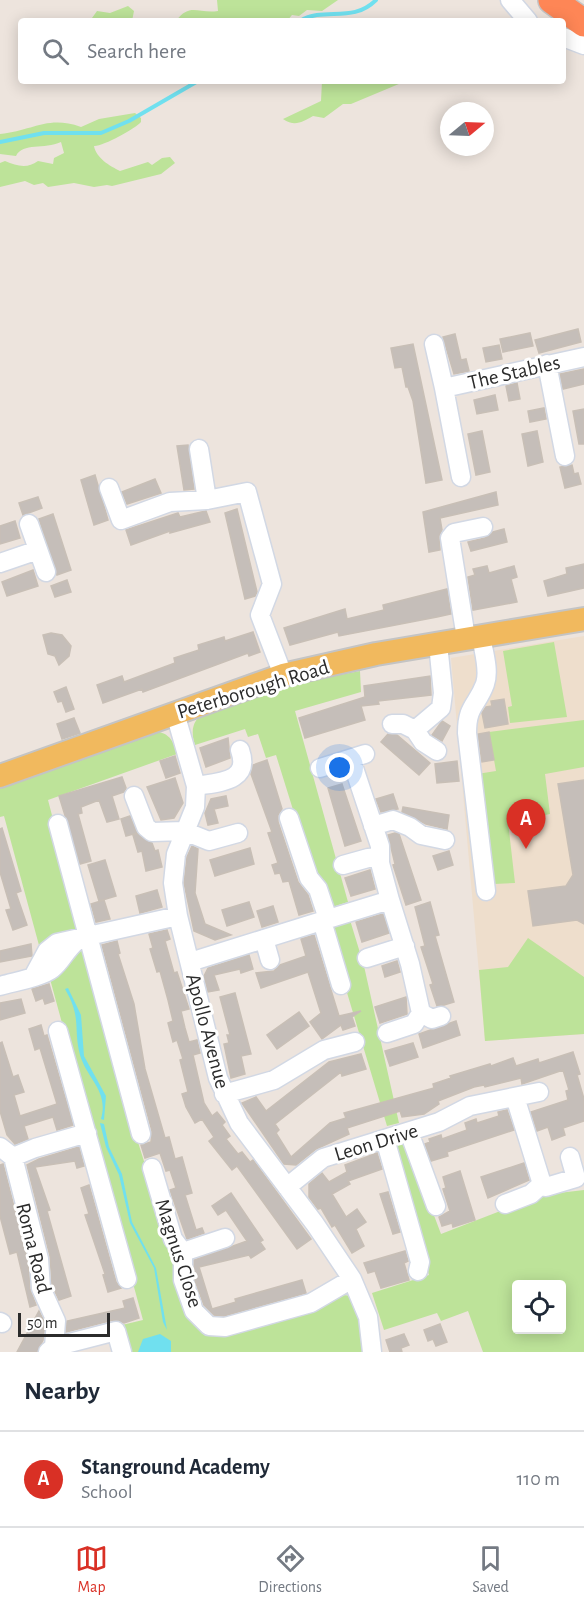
<!DOCTYPE html>
<style>
body{margin:0;font-family:"Alegreya Sans",sans-serif;background:#f2f2f3;color:#1f2937}
.controls{position:absolute;right:18px;bottom:18px;display:grid;overflow:hidden;border-radius:6px;box-shadow:0 3px 15px #0003}
.controls button{width:54px;height:54px;display:grid;place-items:center;padding:0;border:0;border-bottom:2px solid #e0e1e3;background:#fff;color:#1f2937;font:30px sans-serif}
.compass{position:absolute;left:440px;top:102px;width:54px;height:54px;border-radius:50%;background:#fff;box-shadow:0 3px 15px #0003;rotate:71deg}
.scale{position:absolute;left:18px;bottom:15px;width:92px;box-sizing:border-box;padding-left:6px;border:3px solid #2b2b2b;border-top:0;font-size:16px;line-height:21px;white-space:nowrap;color:#2b2b2b;-webkit-text-stroke:4px #fff;paint-order:stroke}
.you{position:absolute;left:340px;top:768px;width:21px;height:21px;margin:-15px;border:4px solid #fff;border-radius:50%;background:#1a73e8;box-shadow:0 0 0 9px #1a73e833}
.badge{display:grid;place-items:center;width:39px;height:39px;border-radius:50%;background:#d93025;color:#fff;font-size:20px;font-weight:700}
.pin{position:absolute;translate:-50% -50px;filter:drop-shadow(0 2px 3px #0008)}
.pin::after{content:'';position:absolute;top:32px;width:21px;height:18px;background:inherit;clip-path:polygon(0 0,100% 0,50% 100%)}
.list{margin:0;padding:0;list-style:none}
h2{display:flex;justify-content:space-between;align-items:center;height:78px;margin:0;padding:0 24px;font-size:26px}
h2 small{font-size:20px;font-weight:400;color:#747a83}
.list li{display:grid;grid-template-columns:39px 1fr auto;gap:18px;align-items:center;box-sizing:border-box;height:96px;padding:0 24px;border-top:2px solid #e0e1e3}
.list b{display:block;font-size:22px;white-space:nowrap}
.list p{margin:0;font-size:20px;white-space:nowrap;color:#747a83}
.list em{font-size:20px;font-style:normal;color:#747a83}
.icon{flex:none;width:33px;height:33px;fill:none;stroke:currentColor;stroke-width:2;stroke-linecap:round;stroke-linejoin:round}
.map{position:relative;flex:none;width:584px;height:1352px;overflow:hidden}
.search{position:absolute;background:#fff;box-shadow:0 3px 15px #0003;left:18px;right:18px;top:18px;height:66px;display:flex;align-items:center;gap:15px;box-sizing:border-box;padding:0 21px;border-radius:6px;color:#747a83;font-size:22px}
.sheet{height:174px;background:#fff}
nav{display:flex;justify-content:space-around;align-items:center;box-sizing:border-box;height:84px;border-top:2px solid #e0e1e3;background:#fff;font-size:16px;color:#747a83}
nav a{display:grid;justify-items:center;gap:3px}
nav .on{color:#d93025}
.map>svg:first-child{display:block}
</style>
<div class="map">
<svg width="584" height="1352" viewBox="0 0 584 1352">
<rect width="100%" height="100%" fill="#ede4dd"/>
<path fill="#eedecc" d="M 584,636 L 584,1034 L 485,1041 L 451,658 Z"/>
<path fill="#bde399" fill-rule="evenodd" d="M 217,0 L 338,0 L 322,11 L 307,10 L 299,16 L 292,15 L 287,21 L 176,21 C 190,2 198,14 218,11 Z
M 128,6 L 134,11 L 132,21 L 94,21 L 92,18 L 97,11 L 110,13 Z
M 322,81 L 406,81 L 351,104 L 343,104 L 324,118 L 313,116 C 302,122 295,127 283,119 L 321,101 Z
M 135,113 L 141,118 L 141,122 C 136,128 102,147 94,146 C 96,158 110,166 120,171 L 148,162 L 152,165 L 162,158 L 170,157 L 175,163 L 161,174 L 112,186 L 107,185 L 94,187 L 74,183 L 48,187 L 43,183 L 34,185 L 25,181 L 0,187 L 0,163 L 5,161 C 17,166 27,169 38,161 L 53,164 L 54,158 L 64,153 L 61,142 C 44,150 23,142 16,156 L 0,154 L 0,134 C 33,131 47,115 81,127 L 99,119 Z
M 554,642 L 567,717 L 510,723 L 508,707 L 512,706 L 503,651 Z
M 360,671 L 361,692 L 295,711 L 348,902 L 329,908 L 313,874 L 276,755 L 266,758 L 258,734 L 248,737 L 245,729 L 195,745 C 190,729 193,720 206,711 L 309,681 Z
M 584,720 L 584,767 L 545,774 L 550,814 L 508,822 L 515,883 L 494,884 L 484,828 C 491,812 484,808 480,794 C 478,788 478,781 477,774 L 496,771 L 489,732 Z
M 149,731 C 166,731 173,737 177,754 L 48,800 L 82,930 L 40,949 L 4,816 L 0,817 L 0,787 Z
M 350,920 L 364,966 L 399,1123 L 387,1126 L 327,926 Z
M 528,938 L 584,977 L 584,1034 L 485,1041 L 479,970 L 508,967 Z
M 86,946 L 137,1139 L 174,1257 C 174,1288 184,1333 220,1336 L 323,1305 L 343,1295 L 352,1296 L 364,1337 L 363,1352 L 129,1352 L 122,1325 L 143,1320 L 50,979 L 68,955 Z
M 406,1141 L 441,1234 L 542,1195 L 584,1190 L 584,1352 L 483,1352 L 468,1311 L 441,1321 L 437,1313 L 384,1330 L 372,1293 L 429,1275 L 391,1145 ZM 516,1284 L 562,1284 L 562,1330 L 516,1330 Z"/>
<path fill="#70e0ef" d="M 68,988 L 81,1015 L 84,1056 L 106,1096 L 104,1120 L 101,1119 C 109,1091 87,1079 80,1055 C 73,1028 82,1018 65,989 Z
M 100,1123 L 104,1124 L 109,1147 L 122,1174 L 132,1222 L 156,1268 L 167,1330 L 163,1322 L 154,1268 L 130,1223 L 119,1175 L 106,1147 Z
M 160,1334 L 171,1341 L 171,1352 L 138,1352 L 143,1339 Z"/>
<g fill="none" stroke-linecap="round" stroke-linejoin="round">
<path stroke="#70e0ef" stroke-width="4" d="M 300,21 C 325,6 352,24 376,0
M 0,142 L 44,133 L 101,133 L 129,121 L 198,81"/>
</g>
<path fill="#c5beb9" stroke="#c8bfb6" stroke-width="1.5" d="M 578,329 L 581,342 L 539,353 L 535,340 Z
M 530,333 L 533,346 L 503,352 L 500,339 Z
M 455,334 L 461,360 L 466,359 L 469,371 L 454,374 L 443,337 Z
M 413,344 L 442,480 L 426,483 L 413,401 L 408,387 L 406,387 L 402,367 L 395,368 L 391,348 Z
M 499,345 L 502,359 L 486,362 L 483,348 Z
M 584,369 L 584,384 L 563,389 L 560,374 Z
M 517,383 L 520,399 L 509,401 L 506,386 Z
M 495,395 L 498,410 L 477,414 L 474,400 Z
M 544,408 L 546,419 L 530,422 L 528,411 Z
M 584,409 L 584,444 L 579,444 L 573,411 Z
M 482,431 L 490,472 L 476,475 L 468,434 Z
M 537,431 L 543,462 L 528,466 L 522,434 Z
M 188,445 L 194,489 L 184,490 L 177,446 Z
M 572,465 L 574,474 L 578,473 L 581,484 L 565,488 L 560,467 Z
M 95,475 L 108,520 L 94,525 L 81,480 Z
M 155,479 L 161,493 L 127,504 L 122,492 Z
M 496,492 L 498,505 L 440,518 L 442,530 L 439,536 L 440,550 L 429,552 L 423,512 Z
M 38,497 L 42,508 L 23,515 L 19,503 Z
M 237,509 L 257,592 L 255,596 L 245,599 L 225,513 Z
M 206,511 L 210,522 L 170,533 L 170,531 L 131,545 L 126,530 L 178,513 L 180,517 Z
M 53,514 L 71,570 L 57,575 L 39,519 Z
M 15,521 L 20,538 L 0,544 L 0,526 Z
M 504,529 L 507,542 L 471,551 L 468,542 L 485,538 L 493,532 Z
M 584,564 L 584,588 L 548,596 L 544,581 L 567,574 L 566,568 Z
M 487,566 L 489,573 L 514,566 L 517,577 L 511,579 L 517,602 L 473,610 L 468,577 L 475,575 L 473,569 Z
M 33,570 L 38,586 L 7,596 L 2,582 Z
M 67,580 L 71,592 L 55,597 L 51,586 Z
M 447,589 L 451,614 L 437,617 L 339,636 L 338,632 L 290,645 L 284,628 L 345,609 L 347,619 L 384,610 L 383,605 Z
M 253,632 L 260,652 L 249,656 L 248,653 L 143,692 L 142,689 L 103,703 L 97,685 L 122,676 L 124,682 L 175,663 L 174,658 L 199,650 L 198,645 L 224,637 L 225,641 Z
M 51,633 L 62,635 L 71,646 L 69,656 L 59,665 L 55,656 L 48,654 L 43,635 Z
M 430,676 L 431,695 L 378,701 L 379,704 L 361,706 L 365,720 L 305,738 L 299,718 L 365,697 L 364,686 Z
M 66,687 L 74,709 L 66,712 L 62,701 L 58,702 L 54,692 Z
M 504,699 L 508,724 L 485,728 L 482,713 L 486,707 L 492,706 L 491,701 Z
M 74,718 L 80,733 L 62,739 L 57,724 Z
M 442,721 L 450,726 L 442,741 L 432,735 Z
M 489,732 L 494,760 L 482,762 L 478,734 Z
M 388,734 L 397,735 L 430,763 L 419,775 L 381,742 Z
M 228,738 L 230,758 L 206,767 L 200,748 Z
M 175,756 L 180,773 L 166,778 L 160,761 Z
M 267,760 L 282,809 L 278,815 L 278,822 L 298,882 L 308,895 L 313,911 L 299,915 L 289,881 L 283,882 L 280,873 L 275,874 L 272,865 L 278,863 L 268,833 L 272,832 L 251,774 L 253,765 Z
M 457,761 L 459,781 L 437,783 L 435,764 Z
M 122,777 L 126,788 L 124,792 L 112,796 L 119,819 L 107,822 L 99,800 L 81,807 L 82,813 L 78,814 L 91,861 L 80,864 L 59,796 Z
M 175,778 L 183,803 L 174,818 L 161,820 L 147,787 Z
M 584,780 L 584,924 L 577,920 L 533,926 L 528,891 L 566,886 L 573,875 L 558,784 Z
M 342,784 L 361,841 L 345,846 L 328,788 Z
M 393,794 L 398,809 L 381,812 L 376,799 Z
M 226,796 L 228,806 L 214,809 L 218,823 L 208,825 L 205,813 L 211,799 Z
M 403,807 L 449,815 L 447,829 L 426,824 L 402,812 Z
M 130,816 L 137,833 L 126,836 L 121,819 Z
M 2,828 L 21,891 L 16,893 L 27,925 L 13,930 L 6,910 L 11,909 L 0,872 L 0,829 Z
M 395,833 L 399,834 L 421,900 L 406,905 L 393,865 L 395,864 L 388,835 Z
M 138,834 L 152,843 L 155,851 L 158,850 L 162,867 L 146,871 L 142,851 L 138,852 L 133,835 Z
M 192,846 L 198,849 L 195,893 L 205,924 L 231,935 L 215,940 L 194,931 L 184,883 L 187,857 Z
M 250,848 L 254,864 L 215,876 L 210,860 Z
M 449,851 L 453,865 L 438,870 L 433,856 Z
M 105,860 L 116,896 L 99,901 L 88,865 Z
M 370,870 L 375,889 L 351,896 L 345,878 Z
M 157,890 L 162,907 L 140,913 L 136,896 Z
M 104,900 L 110,919 L 96,922 L 91,904 Z
M 249,902 L 254,917 L 227,926 L 222,910 Z
M 430,902 L 439,935 L 435,936 L 454,1002 L 444,1005 L 437,1006 L 430,985 L 433,984 L 421,947 L 425,946 L 415,907 Z
M 273,906 L 278,922 L 262,927 L 257,911 Z
M 383,914 L 389,933 L 362,942 L 356,922 Z
M 167,930 L 170,939 L 165,941 L 174,973 L 177,972 L 189,1009 L 181,1011 L 185,1028 L 189,1042 L 197,1040 L 200,1053 L 193,1055 L 204,1103 L 212,1116 L 217,1112 L 225,1122 L 222,1125 L 230,1136 L 226,1139 L 238,1154 L 242,1152 L 250,1162 L 253,1160 L 311,1239 L 297,1249 L 237,1166 L 232,1170 L 209,1141 L 214,1137 L 202,1119 L 195,1123 L 186,1107 L 182,1094 L 188,1092 L 180,1060 L 183,1059 L 177,1040 L 173,1042 L 168,1023 L 173,1021 L 168,1000 L 160,971 L 157,972 L 150,949 L 153,948 L 149,934 Z
M 314,935 L 339,1016 L 361,1011 L 352,1017 L 355,1026 L 343,1030 L 341,1025 L 322,1039 L 310,1022 L 321,1013 L 308,972 L 261,988 L 256,973 L 274,971 L 280,965 L 306,956 L 301,939 Z
M 117,941 L 120,953 L 118,954 L 134,1004 L 145,1069 L 165,1138 L 169,1137 L 175,1159 L 182,1157 L 192,1193 L 185,1195 L 196,1230 L 202,1228 L 204,1233 L 187,1239 L 170,1190 L 176,1188 L 170,1170 L 166,1171 L 160,1153 L 145,1158 L 141,1145 L 151,1142 L 152,1131 L 102,945 Z
M 31,944 L 32,956 L 0,962 L 0,951 Z
M 249,955 L 253,969 L 241,973 L 240,969 L 214,975 L 219,990 L 208,992 L 204,976 L 208,968 Z
M 397,961 L 400,972 L 385,977 L 382,966 Z
M 49,984 L 54,1001 L 45,1004 L 43,998 L 36,1001 L 32,989 Z
M 235,993 L 251,1054 L 241,1056 L 245,1074 L 231,1078 L 224,1044 L 229,1043 L 227,1035 L 230,1035 L 220,997 Z
M 406,997 L 407,1014 L 380,1023 L 375,1007 Z
M 21,999 L 25,1013 L 0,1020 L 0,1003 Z
M 299,1012 L 309,1026 L 277,1049 L 267,1035 Z
M 456,1021 L 460,1035 L 423,1048 L 419,1034 Z
M 41,1025 L 44,1036 L 47,1035 L 73,1125 L 57,1130 L 53,1117 L 24,1126 L 28,1139 L 15,1144 L 7,1135 L 0,1111 L 0,1043 L 2,1042 L 13,1077 L 18,1075 L 24,1092 L 14,1095 L 20,1116 L 57,1104 L 40,1048 L 35,1050 L 29,1029 Z
M 413,1043 L 418,1057 L 390,1066 L 385,1051 Z
M 573,1052 L 580,1074 L 577,1075 L 584,1099 L 584,1121 L 563,1128 L 565,1135 L 552,1140 L 548,1127 L 537,1131 L 531,1112 L 568,1100 L 566,1091 L 569,1090 L 563,1070 L 522,1084 L 521,1078 L 485,1087 L 484,1085 L 474,1087 L 438,1101 L 439,1104 L 424,1114 L 402,1117 L 400,1111 L 347,1128 L 349,1134 L 316,1149 L 296,1165 L 284,1164 L 242,1103 L 256,1097 L 266,1111 L 329,1062 L 361,1054 L 366,1069 L 342,1076 L 341,1072 L 275,1124 L 279,1130 L 276,1133 L 291,1157 L 330,1123 L 346,1118 L 344,1113 L 434,1088 L 433,1084 L 451,1078 L 450,1076 L 490,1064 L 491,1066 L 513,1058 L 516,1066 L 538,1059 L 539,1063 Z
M 507,1110 L 514,1130 L 447,1152 L 448,1156 L 431,1161 L 425,1144 L 430,1142 L 429,1139 L 441,1135 L 442,1139 L 467,1130 L 465,1123 L 476,1119 L 477,1123 L 499,1116 L 498,1112 Z
M 79,1147 L 84,1166 L 77,1168 L 75,1161 L 35,1167 L 50,1210 L 47,1211 L 71,1296 L 59,1300 L 52,1285 L 50,1256 L 27,1165 L 39,1159 Z
M 377,1153 L 382,1169 L 348,1181 L 350,1184 L 332,1194 L 346,1217 L 357,1209 L 366,1222 L 356,1229 L 364,1246 L 352,1253 L 335,1225 L 332,1227 L 321,1208 L 318,1209 L 309,1197 L 309,1184 L 322,1173 L 329,1182 L 347,1172 L 345,1165 Z
M 524,1163 L 529,1180 L 488,1198 L 481,1177 Z
M 3,1164 L 28,1261 L 30,1289 L 36,1305 L 30,1307 L 17,1252 L 10,1254 L 0,1216 L 0,1165 Z
M 460,1171 L 475,1220 L 453,1227 L 452,1223 L 442,1226 L 439,1217 L 450,1211 L 443,1189 L 446,1188 L 443,1177 Z
M 89,1185 L 116,1282 L 121,1288 L 108,1292 L 103,1275 L 105,1274 L 85,1215 L 89,1214 L 81,1188 Z
M 388,1192 L 400,1232 L 393,1234 L 380,1194 Z
M 231,1193 L 263,1240 L 260,1242 L 265,1249 L 251,1258 L 249,1255 L 199,1267 L 212,1309 L 236,1302 L 235,1299 L 302,1280 L 306,1293 L 224,1316 L 214,1315 L 204,1305 L 194,1278 L 194,1260 L 247,1241 L 226,1210 L 218,1215 L 212,1206 Z
M 405,1251 L 408,1261 L 404,1263 L 409,1280 L 381,1288 L 375,1271 L 368,1273 L 364,1263 Z
M 133,1298 L 139,1318 L 124,1323 L 113,1320 L 66,1332 L 67,1321 L 125,1308 L 123,1301 Z
M 39,1311 L 45,1323 L 43,1340 L 37,1352 L 17,1352 Z
M 440,1324 L 447,1342 L 436,1346 L 433,1339 L 428,1341 L 424,1330 Z
M 404,1334 L 409,1345 L 401,1348 L 402,1352 L 390,1352 L 386,1340 Z"/>
<g fill="none" stroke-linecap="round" stroke-linejoin="round">
<defs>
<path id="minor" d="M 510,0 L 528,21
M 563,37 L 584,45
M 434,344 L 444,388
M 547,364 L 565,456
M 199,449 L 207,500
M 461,477 L 444,388 L 584,357
M 109,488 L 121,520 L 170,502 L 207,500 L 247,492 L 272,584 L 260,615 L 283,675
M 29,524 L 46,572
M 0,563 L 38,550
M 481,636 C 483,650 490,670 485,684 C 477,706 467,705 467,733 L 486,891
M 466,638 L 450,538 L 454,533 L 483,527
M 175,713 L 196,786 L 195,807 L 176,854 L 173,883 L 178,916 L 218,1078 L 239,1123 L 315,1224 L 352,1279 L 368,1317 L 372,1352
M 392,724 L 403,724 L 415,730
M 437,751 L 423,742 L 415,730 L 441,708 L 443,693 L 438,644
M 320,768 L 365,754
M 196,786 C 219,782 251,782 240,750
M 134,796 L 146,827 L 152,832 L 184,831 L 209,841 L 238,833
M 58,824 L 141,1134
M 373,826 L 393,820 L 410,827 L 421,835 L 445,840
M 343,865 L 368,858 L 380,857
M 390,900 L 410,964 L 421,1013
M 328,919 L 390,900 L 380,863 L 380,846 L 351,759
M 322,921 L 341,985
M 264,939 L 270,960
M 367,958 L 405,946
M 190,962 L 328,919 L 318,889 L 309,878 L 289,818
M 34,975 L 47,951 L 57,943 L 178,916
M 0,986 C 13,982 42,977 52,969 C 62,961 66,949 78,940
M 421,1013 L 432,1019 L 441,1016
M 58,1031 L 127,1279
M 387,1033 L 414,1024 L 421,1013
M 224,1094 L 274,1080 L 324,1050 L 355,1042
M 515,1097 L 542,1184 L 546,1187 L 576,1178 L 570,1157
M 409,1132 L 436,1206
M 385,1139 L 420,1262 L 418,1271
M 0,1147 L 13,1157 L 39,1259 L 41,1288 L 56,1321 L 54,1347 L 48,1352
M 13,1157 L 35,1148 L 87,1133
M 152,1168 L 173,1239 L 183,1252 L 183,1280 L 194,1311 L 209,1326 L 225,1327 L 311,1303 L 352,1279
M 287,1187 L 323,1158 L 439,1122 L 470,1106 L 539,1092
M 505,1204 L 531,1194 L 542,1184
M 183,1252 L 225,1238
M 0,1322 L 2,1323
M 54,1347 L 116,1331 L 122,1352"/>
<path id="major" d="M 0,776 L 283,675 L 376,654 L 584,619"/>
<path id="highway" d="M 552,0 L 584,23"/>
</defs>
<use href="#minor" stroke="#d2d8e4" stroke-width="21"/>
<use href="#major" stroke="#c4c4c4" stroke-width="26"/>
<use href="#highway" stroke="#c4c4c4" stroke-width="30"/>
<use href="#minor" stroke="#fff" stroke-width="18"/>
<use href="#major" stroke="#f1b95e" stroke-width="22"/>
<use href="#highway" stroke="#fe8656" stroke-width="27"/>
</g>
<g text-anchor="middle" stroke-width="6" stroke-linejoin="round" paint-order="stroke">
<g font-size="21" fill="#2b2b2b" stroke="#fff">
<text transform="translate(514 372) rotate(-13)" y="7">The Stables</text>
<text transform="translate(253 689) rotate(-17)" y="7">Peterborough Road</text>
<text transform="translate(208 1031) rotate(75)" y="7">Apollo Avenue</text>
<text transform="translate(376 1142) rotate(-17)" y="7">Leon Drive</text>
<text transform="translate(34 1248) rotate(76)" y="7">Roma Road</text>
<text transform="translate(179 1253) rotate(72)" y="7">Magnus Close</text>
</g>
</g>
</svg>
<div class="controls">
<button><svg class="icon" aria-label="locate" viewBox="0 0 24 24"><circle cx="12" cy="12" r="6"/><path d="M12 2v4M12 18v4M2 12h4M18 12h4"/></svg></button>
</div>
<svg class="compass" viewBox="-18 -18 36 36"><path d="M0-13l5 13h-10z" fill="#e53935"/><path d="M0 13l5-13h-10z" fill="#747a83"/></svg>
<div class="scale">50 m</div>
<div class="you"></div>
<div class="pin badge" style="left:526px;top:849px">A</div>
<div class="search"><svg class="icon" aria-label="search" viewBox="0 0 24 24"><circle cx="10" cy="10" r="6"/><path d="M15 15l6 6"/></svg>Search here</div>
</div>
<section class="sheet">
<h2>Nearby<small></small></h2>
<ul class="list">
<li><span class="badge">A</span><div><b>Stanground Academy</b><p>School</p></div><em>110 m</em></li>
</ul>
</section>
<nav>
<a class="on"><svg class="icon" aria-label="map" viewBox="0 0 24 24"><path d="M3 6l6-2 6 2 6-2v14l-6 2-6-2-6 2zM9 4v14M15 6v14"/></svg>Map</a>
<a><svg class="icon" aria-label="directions" viewBox="0 0 24 24"><path d="M12 3l9 9-9 9-9-9zM9 14v-3h6M13 9l2 2-2 2"/></svg>Directions</a>
<a><svg class="icon" aria-label="saved" viewBox="0 0 24 24"><path d="M7 4h10v16l-5-4-5 4z"/></svg>Saved</a>
</nav>
